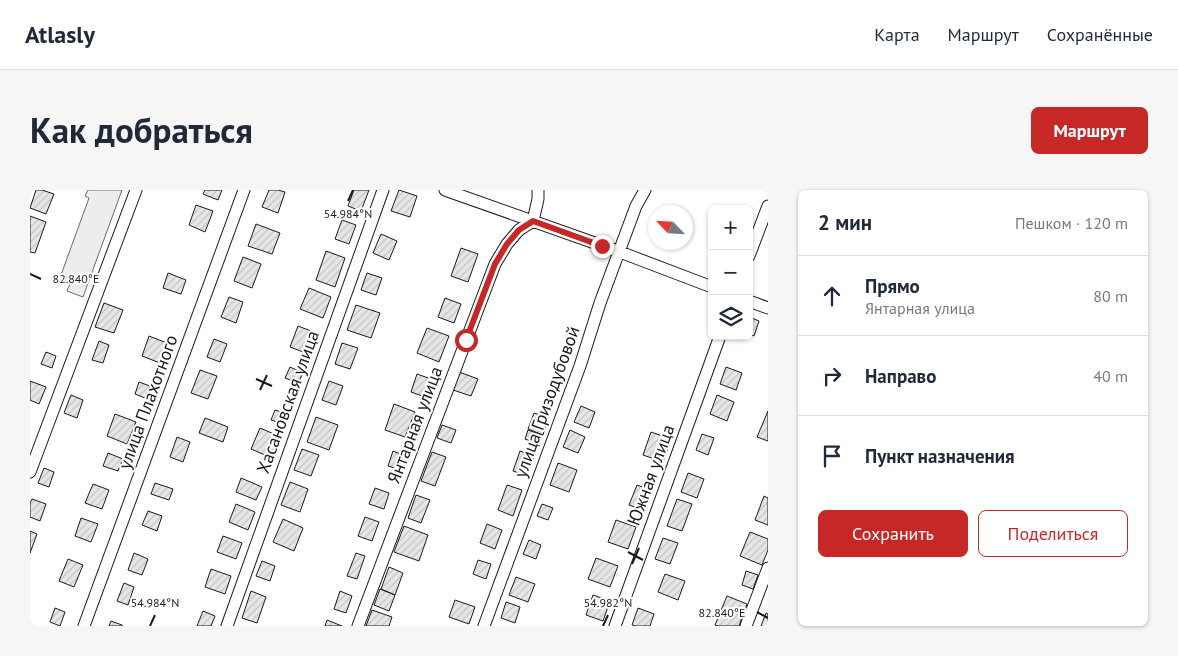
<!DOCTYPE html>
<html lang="ru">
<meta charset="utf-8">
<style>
body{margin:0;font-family:"PT Sans",sans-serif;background:#f6f6f7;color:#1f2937}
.controls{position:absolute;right:15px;top:15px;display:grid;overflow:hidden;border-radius:8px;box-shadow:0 1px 4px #0004}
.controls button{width:45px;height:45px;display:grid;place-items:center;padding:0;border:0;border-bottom:1px solid #e0e1e3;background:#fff;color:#1f2937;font:25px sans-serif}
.compass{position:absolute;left:618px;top:15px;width:45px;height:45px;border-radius:50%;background:#fff;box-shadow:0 1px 4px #0004;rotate:295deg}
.stop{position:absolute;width:15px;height:15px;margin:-11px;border:4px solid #c62828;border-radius:50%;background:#fff}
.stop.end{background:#c62828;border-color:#fff;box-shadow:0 1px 5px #0008}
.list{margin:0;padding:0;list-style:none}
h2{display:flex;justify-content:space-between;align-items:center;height:65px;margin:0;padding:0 20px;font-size:21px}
h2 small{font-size:16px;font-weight:400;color:#747a83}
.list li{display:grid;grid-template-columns:32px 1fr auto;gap:15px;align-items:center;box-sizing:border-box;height:80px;padding:0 20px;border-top:1px solid #e0e1e3}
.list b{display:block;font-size:19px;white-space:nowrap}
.list p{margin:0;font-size:16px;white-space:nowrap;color:#747a83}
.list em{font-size:16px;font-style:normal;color:#747a83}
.actions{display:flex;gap:10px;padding:15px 20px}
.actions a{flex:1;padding:11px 0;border:1px solid #c62828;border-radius:8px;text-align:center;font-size:18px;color:#c62828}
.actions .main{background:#c62828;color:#fff}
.icon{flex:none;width:28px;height:28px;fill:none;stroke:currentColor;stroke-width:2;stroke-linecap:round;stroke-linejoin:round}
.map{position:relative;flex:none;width:738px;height:436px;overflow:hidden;border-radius:8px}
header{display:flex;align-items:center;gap:30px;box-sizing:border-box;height:70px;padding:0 25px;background:#fff;border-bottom:1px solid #e0e1e3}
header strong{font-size:24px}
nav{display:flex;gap:28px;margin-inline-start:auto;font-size:18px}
.intro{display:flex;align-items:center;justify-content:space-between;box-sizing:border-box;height:120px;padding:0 30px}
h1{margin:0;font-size:35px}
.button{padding:12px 22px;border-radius:8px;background:#c62828;color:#fff;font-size:18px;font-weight:700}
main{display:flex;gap:30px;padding:0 30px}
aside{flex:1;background:#fff;border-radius:8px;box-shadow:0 1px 4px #0004}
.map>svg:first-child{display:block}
</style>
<header>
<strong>Atlasly</strong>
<nav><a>Карта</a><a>Маршрут</a><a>Сохранённые</a></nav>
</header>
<div class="intro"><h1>Как добраться</h1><a class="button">Маршрут</a></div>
<main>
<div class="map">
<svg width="738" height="436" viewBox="0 0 738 436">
<defs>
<pattern id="building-hatch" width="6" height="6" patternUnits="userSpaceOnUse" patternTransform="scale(1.25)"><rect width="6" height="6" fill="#e6e6e6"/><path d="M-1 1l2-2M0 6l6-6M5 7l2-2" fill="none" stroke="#c5c5c5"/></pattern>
</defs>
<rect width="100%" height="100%" fill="#fff"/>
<path fill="#ededed" stroke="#6a6a6a" d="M 58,0 L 92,0 L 53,107 L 37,101 L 42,89 L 31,85 L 59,8 L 55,6 Z"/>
<path fill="url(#building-hatch)" stroke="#1a1a1a" d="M 6,0 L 12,0 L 24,4 L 16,24 L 0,18 Z
M 175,0 L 192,0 L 188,10 L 173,4 Z
M 239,0 L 248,0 L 255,2 L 248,23 L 232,17 Z
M 324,0 L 339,0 L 331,21 L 318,16 Z
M 369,0 L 387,6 L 380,27 L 361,21 Z
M 166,15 L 183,21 L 175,42 L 159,35 Z
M 0,26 L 16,32 L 5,63 L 0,62 Z
M 312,30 L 326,35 L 319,54 L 305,49 Z
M 226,34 L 250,43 L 242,64 L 218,56 Z
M 351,44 L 367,51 L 359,70 L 343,63 Z
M 431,58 L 448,64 L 438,92 L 421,86 Z
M 296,61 L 315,68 L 305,97 L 286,90 Z
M 213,67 L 231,74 L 222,98 L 204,91 Z
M 138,83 L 156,90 L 151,104 L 133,98 Z
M 337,83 L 352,88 L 346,105 L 331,100 Z
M 279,98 L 301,107 L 293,128 L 270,119 Z
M 199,107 L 213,112 L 206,133 L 191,127 Z
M 415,108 L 431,114 L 424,133 L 408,127 Z
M 74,113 L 93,120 L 84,143 L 65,137 Z
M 326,115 L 350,123 L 341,148 L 317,140 Z
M 719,127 L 729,131 L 724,146 L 719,144 Z
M 268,136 L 289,144 L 281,165 L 260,157 Z
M 397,138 L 419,146 L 409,172 L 387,163 Z
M 119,146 L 137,153 L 130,173 L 112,166 Z
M 184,149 L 197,154 L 190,172 L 177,167 Z
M 69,151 L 79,155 L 73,173 L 62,170 Z
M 312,153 L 328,158 L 320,179 L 305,174 Z
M 16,162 L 26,166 L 22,178 L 11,174 Z
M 260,177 L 273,183 L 268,193 L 255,188 Z
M 696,177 L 712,183 L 706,200 L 690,194 Z
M 170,180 L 187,186 L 178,209 L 161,203 Z
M 429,182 L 448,189 L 441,206 L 423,200 Z
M 387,184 L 401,189 L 395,207 L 381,202 Z
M 0,191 L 16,197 L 9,214 L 0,210 Z
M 299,191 L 313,196 L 306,215 L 292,210 Z
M 109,192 L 120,196 L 115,208 L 105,204 Z
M 41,205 L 53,210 L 47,228 L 34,223 Z
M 687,205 L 704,212 L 697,231 L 680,224 Z
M 364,214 L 385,222 L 375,247 L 355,240 Z
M 551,216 L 565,222 L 559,238 L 544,232 Z
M 245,220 L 254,223 L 250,233 L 241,230 Z
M 738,221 L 738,251 L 727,247 Z
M 504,223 L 518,228 L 513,245 L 498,239 Z
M 85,224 L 106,232 L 97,254 L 77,246 Z
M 286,227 L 308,235 L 299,260 L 277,252 Z
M 175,228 L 198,237 L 193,252 L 169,243 Z
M 412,235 L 426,240 L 421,253 L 407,248 Z
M 230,238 L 251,247 L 242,268 L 221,259 Z
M 498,240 L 512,245 L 509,254 L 495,249 Z
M 540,240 L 555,247 L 548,263 L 533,257 Z
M 621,242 L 641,249 L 633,272 L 613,265 Z
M 672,244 L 684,248 L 678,265 L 666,260 Z
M 147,247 L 160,252 L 153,272 L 140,267 Z
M 272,259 L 289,265 L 281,286 L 264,280 Z
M 363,261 L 373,265 L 368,279 L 358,276 Z
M 490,261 L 504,266 L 497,286 L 483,281 Z
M 402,262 L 416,267 L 405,296 L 391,291 Z
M 78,263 L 93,269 L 88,281 L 73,276 Z
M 528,273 L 547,280 L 539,302 L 520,295 Z
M 14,278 L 24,282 L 19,297 L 8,293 Z
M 658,283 L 674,289 L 667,308 L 651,302 Z
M 211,288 L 232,297 L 226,310 L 206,302 Z
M 260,292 L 278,299 L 270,322 L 251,315 Z
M 125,293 L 143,299 L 139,310 L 121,304 Z
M 63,294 L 79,300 L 72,319 L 55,313 Z
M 477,295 L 492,300 L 483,326 L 468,320 Z
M 607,295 L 621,300 L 613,320 L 599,315 Z
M 345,298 L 359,303 L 354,319 L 339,314 Z
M 386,305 L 400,310 L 391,333 L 378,328 Z
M 734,306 L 738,308 L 738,335 L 725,330 Z
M 2,309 L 16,314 L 10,331 L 0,327 L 0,313 Z
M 647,309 L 662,314 L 652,341 L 637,336 Z
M 206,314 L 225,322 L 218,340 L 199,332 Z
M 512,314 L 523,318 L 518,330 L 507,326 Z
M 118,321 L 132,326 L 127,341 L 112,335 Z
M 335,327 L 349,332 L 342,351 L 328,346 Z
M 51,328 L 68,334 L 61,352 L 45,346 Z
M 253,329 L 273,338 L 264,361 L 243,352 Z
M 586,330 L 606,337 L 598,359 L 578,352 Z
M 457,334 L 472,340 L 465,359 L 450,353 Z
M 374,336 L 398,345 L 389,371 L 364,362 Z
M 0,341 L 7,344 L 0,363 Z
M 720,342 L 738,349 L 738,360 L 732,375 L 710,366 Z
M 193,346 L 212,353 L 206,369 L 187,362 Z
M 633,348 L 648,353 L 640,374 L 625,369 Z
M 499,350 L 511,355 L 506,369 L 493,364 Z
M 104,363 L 118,369 L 112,385 L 98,380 Z
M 326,363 L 335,366 L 327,389 L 317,386 Z
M 566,368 L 588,376 L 580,397 L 558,389 Z
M 38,369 L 53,375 L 44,397 L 29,391 Z
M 448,370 L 461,374 L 456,389 L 443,384 Z
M 232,371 L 245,376 L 240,391 L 226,386 Z
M 359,377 L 373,383 L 365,405 L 351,399 Z
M 181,379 L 201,386 L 195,404 L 175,397 Z
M 716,381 L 728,385 L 723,399 L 712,395 Z
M 635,384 L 655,391 L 648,410 L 628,402 Z
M 486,387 L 505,394 L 498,412 L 479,405 Z
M 94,393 L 104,397 L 98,415 L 87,411 Z
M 350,399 L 365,405 L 359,421 L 344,415 Z
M 221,401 L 236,407 L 227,433 L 212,428 Z
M 310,401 L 322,406 L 316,423 L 304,419 Z
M 563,405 L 580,411 L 573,431 L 556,425 Z
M 697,406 L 717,414 L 709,436 L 688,436 L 685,435 Z
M 425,410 L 445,417 L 439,434 L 419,427 Z
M 476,412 L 490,417 L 485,433 L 471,428 Z
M 25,418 L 35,422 L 30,436 L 20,432 Z
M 608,418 L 624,424 L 620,436 L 606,436 L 602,435 Z
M 342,420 L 362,427 L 359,436 L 336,436 Z
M 173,421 L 185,426 L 181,436 L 167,436 Z
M 736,423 L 738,424 L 738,436 L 731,436 Z
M 297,430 L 312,436 L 295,436 Z
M 81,431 L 92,435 L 92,436 L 79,436 Z"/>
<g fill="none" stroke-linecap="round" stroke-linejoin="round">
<defs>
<path id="street" d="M 415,0 L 590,62 L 682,97
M 719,66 L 738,16
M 719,111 L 738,118
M 0,282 L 106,0
M 54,436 L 214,0
M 197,436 L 353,0
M 328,436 L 465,74 L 477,54 L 489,40 L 503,31 L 508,9 L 508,0
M 454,436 L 550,176 L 570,113 L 606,16 L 615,0
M 585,436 L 690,146
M 716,436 L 738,378"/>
</defs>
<use href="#street" stroke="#1a1a1a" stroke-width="13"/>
<use href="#street" stroke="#fff" stroke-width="11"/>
</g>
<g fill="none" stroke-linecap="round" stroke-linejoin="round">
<path stroke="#c62828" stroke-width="6" d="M 436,150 L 465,74 L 477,54 L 489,40 L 503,31 L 572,56"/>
</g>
<path fill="none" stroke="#1a1a1a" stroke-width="2" d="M 318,11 L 323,0M 0,84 L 11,89M 226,189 L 242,196M 230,200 L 237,185M 598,362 L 613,370M 602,374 L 609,358M 727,422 L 738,428M 120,436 L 125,425M 573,436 L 578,425"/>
<g text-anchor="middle" stroke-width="4" stroke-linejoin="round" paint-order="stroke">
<g font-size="18" fill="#1a1a1a" stroke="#fff">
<text transform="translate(118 212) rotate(-70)" y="6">улица Плахотного</text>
<text transform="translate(258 212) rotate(-70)" y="6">Хасановская улица</text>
<text transform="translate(517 212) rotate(-70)" y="6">улица Гризодубовой</text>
<text transform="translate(385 235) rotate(-69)" y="6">Янтарная улица</text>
<text transform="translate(621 285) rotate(-70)" y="6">Южная улица</text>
</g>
</g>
<g font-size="12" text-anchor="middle" fill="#1a1a1a" stroke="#fff" stroke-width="4" stroke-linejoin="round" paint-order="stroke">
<text x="318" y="28">54.984°N</text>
<text x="46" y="93">82.840°E</text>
<text x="125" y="417">54.984°N</text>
<text x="578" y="417">54.982°N</text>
<text x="692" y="427">82.840°E</text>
</g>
</svg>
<div class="controls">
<button>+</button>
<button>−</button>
<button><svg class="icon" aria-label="layers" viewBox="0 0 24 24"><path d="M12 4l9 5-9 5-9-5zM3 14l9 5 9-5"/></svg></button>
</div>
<svg class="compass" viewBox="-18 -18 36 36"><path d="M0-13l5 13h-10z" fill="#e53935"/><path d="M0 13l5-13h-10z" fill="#747a83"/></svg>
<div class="stop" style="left:436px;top:150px"></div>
<div class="stop end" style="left:572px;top:56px"></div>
</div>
<aside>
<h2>2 мин<small>Пешком · 120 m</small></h2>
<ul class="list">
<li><svg class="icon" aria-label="ahead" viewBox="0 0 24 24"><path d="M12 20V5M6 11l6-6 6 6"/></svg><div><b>Прямо</b><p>Янтарная улица</p></div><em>80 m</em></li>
<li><svg class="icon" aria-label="right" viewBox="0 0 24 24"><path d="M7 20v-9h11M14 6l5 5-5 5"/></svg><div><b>Направо</b></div><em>40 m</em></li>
<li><svg class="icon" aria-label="arrive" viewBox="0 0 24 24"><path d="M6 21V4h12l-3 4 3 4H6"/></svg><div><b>Пункт назначения</b></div></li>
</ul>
<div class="actions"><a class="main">Сохранить</a><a>Поделиться</a></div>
</aside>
</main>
